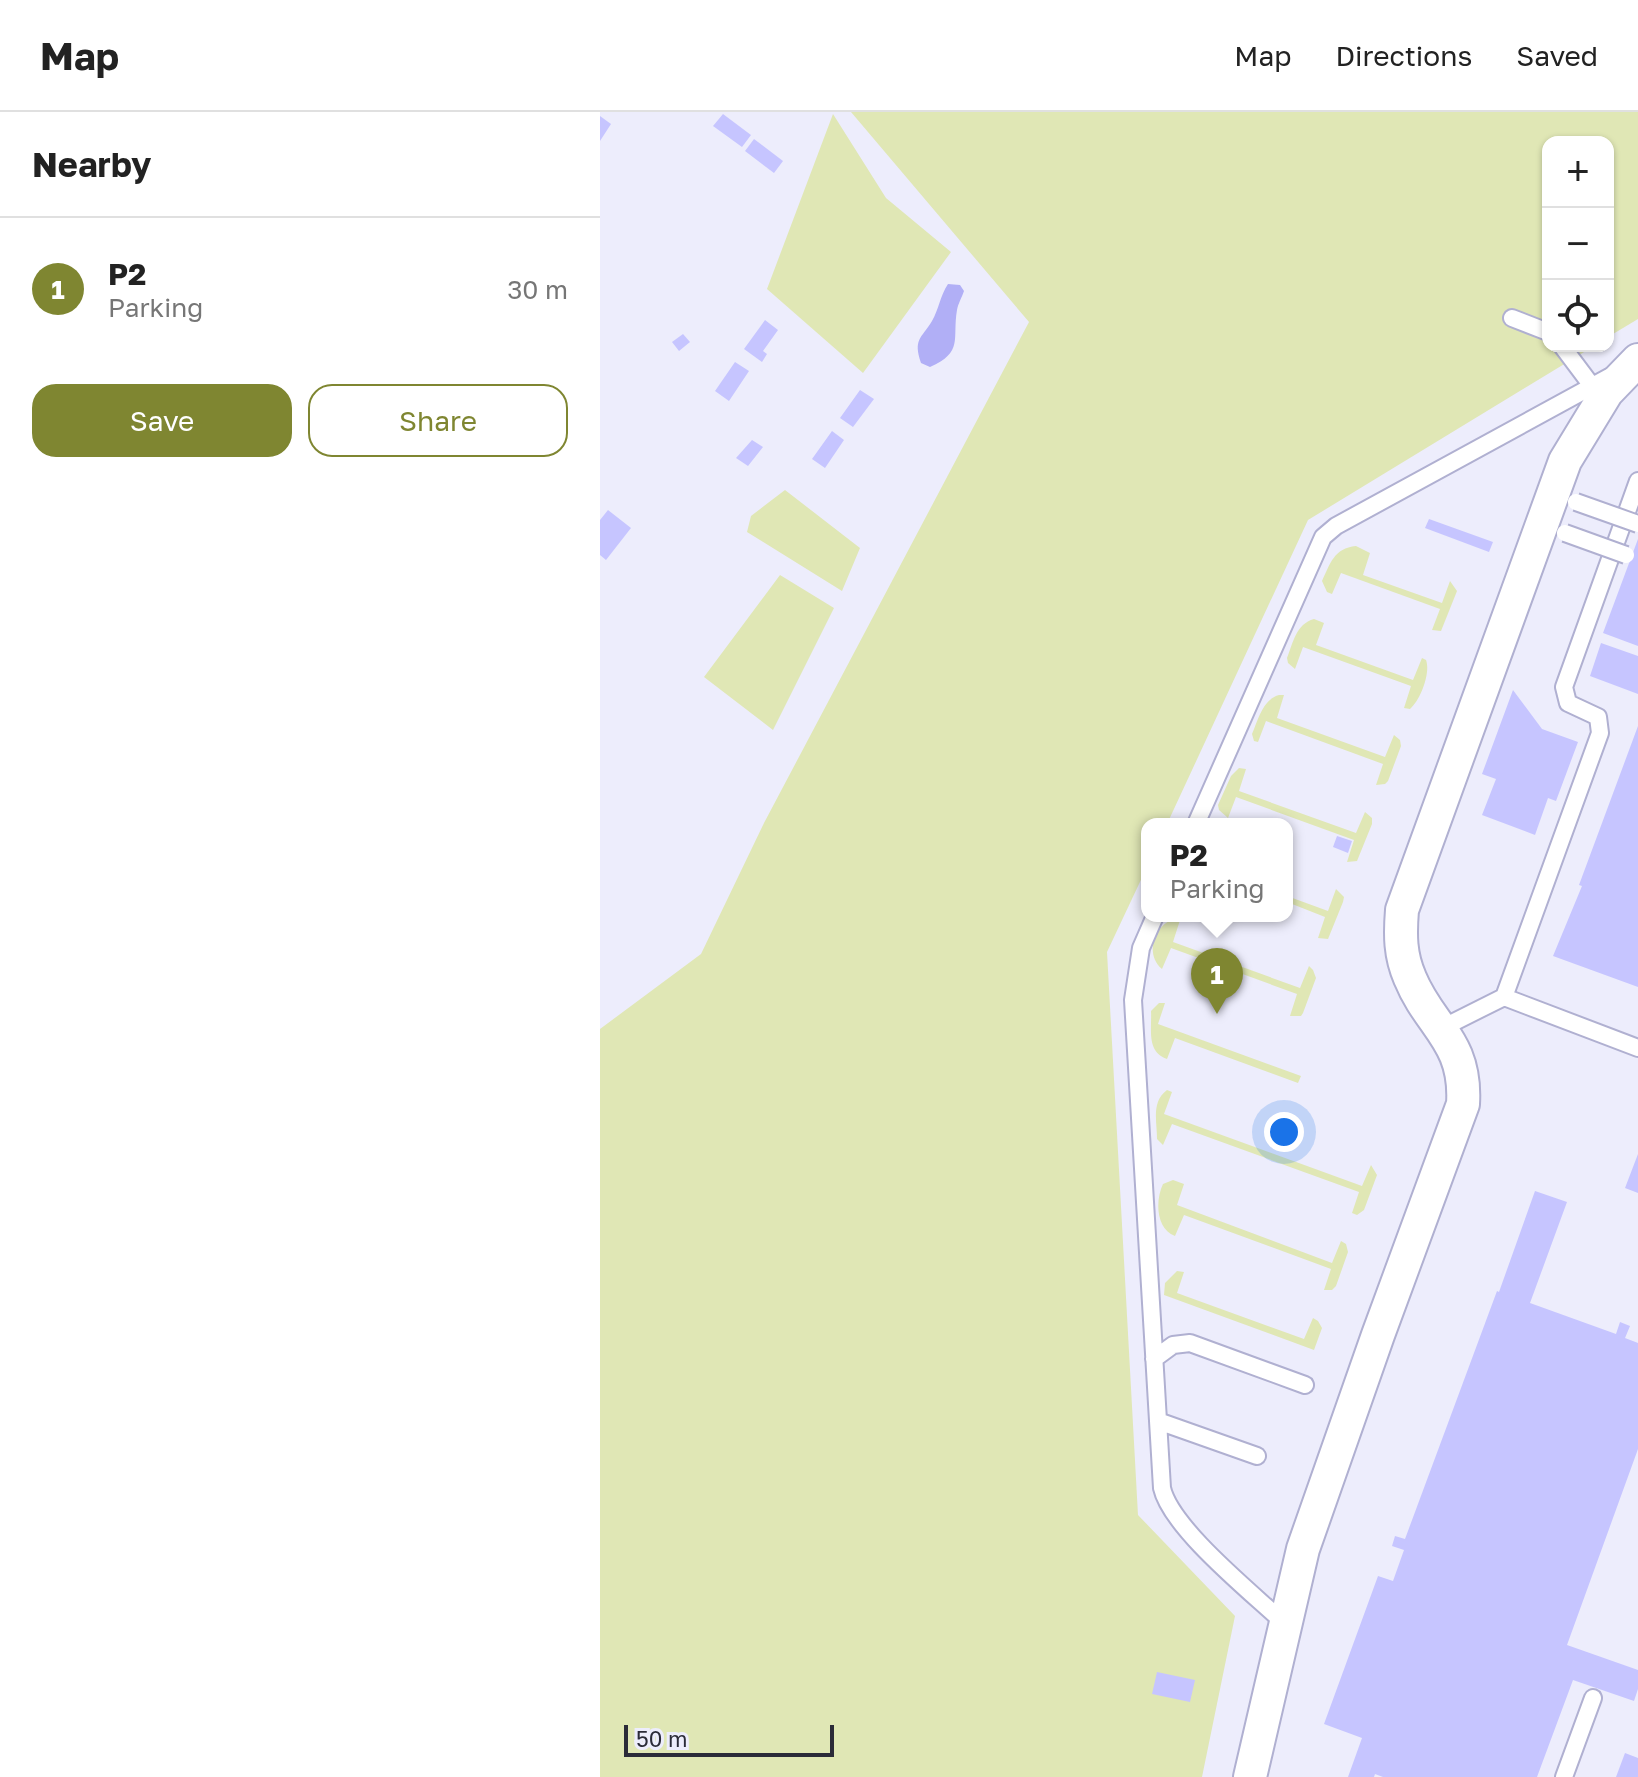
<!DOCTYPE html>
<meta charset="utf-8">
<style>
body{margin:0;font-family:"Golos Text",sans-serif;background:#f6f6f6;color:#222}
.controls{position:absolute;right:24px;top:24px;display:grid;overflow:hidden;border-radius:16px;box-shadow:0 2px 6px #0004}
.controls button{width:72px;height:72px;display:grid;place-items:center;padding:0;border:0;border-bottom:2px solid #e0e0e0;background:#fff;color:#222;font:40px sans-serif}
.scale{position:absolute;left:24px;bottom:20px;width:210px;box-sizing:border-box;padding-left:8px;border:4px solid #2b2b38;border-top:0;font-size:22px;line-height:28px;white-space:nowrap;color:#2b2b38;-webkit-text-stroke:6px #ededfc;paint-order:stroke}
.you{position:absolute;left:684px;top:1020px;width:28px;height:28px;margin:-20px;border:6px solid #fff;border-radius:50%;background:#1a73e8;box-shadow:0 0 0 12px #1a73e833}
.badge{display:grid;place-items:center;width:52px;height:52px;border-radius:50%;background:#7f8631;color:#fff;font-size:26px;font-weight:700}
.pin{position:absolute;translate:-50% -66px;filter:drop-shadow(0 2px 4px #0008)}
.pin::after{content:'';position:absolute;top:42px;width:28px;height:24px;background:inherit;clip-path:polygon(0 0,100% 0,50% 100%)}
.popup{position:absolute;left:541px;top:706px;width:152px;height:104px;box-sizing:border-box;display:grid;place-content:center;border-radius:16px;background:#fff;filter:drop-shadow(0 2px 6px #0005);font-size:26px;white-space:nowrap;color:#767676}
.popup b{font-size:30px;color:#222}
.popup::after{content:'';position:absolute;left:50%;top:100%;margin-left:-16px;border:16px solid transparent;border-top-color:#fff}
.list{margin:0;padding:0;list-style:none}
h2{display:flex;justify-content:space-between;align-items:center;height:104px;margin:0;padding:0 32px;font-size:34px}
h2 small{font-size:26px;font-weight:400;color:#767676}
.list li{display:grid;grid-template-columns:52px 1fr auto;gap:24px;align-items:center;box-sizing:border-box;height:144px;padding:0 32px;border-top:2px solid #e0e0e0}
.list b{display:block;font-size:30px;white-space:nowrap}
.list p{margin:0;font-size:26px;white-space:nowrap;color:#767676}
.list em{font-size:26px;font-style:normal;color:#767676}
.actions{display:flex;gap:16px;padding:24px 32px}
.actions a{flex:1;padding:18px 0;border:2px solid #7f8631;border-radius:24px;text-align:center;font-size:28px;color:#7f8631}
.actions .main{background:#7f8631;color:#fff}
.icon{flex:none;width:44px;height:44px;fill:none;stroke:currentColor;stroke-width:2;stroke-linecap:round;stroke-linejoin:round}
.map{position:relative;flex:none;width:1038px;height:1665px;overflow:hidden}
header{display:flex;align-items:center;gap:48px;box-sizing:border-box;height:112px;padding:0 40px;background:#fff;border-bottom:2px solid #e0e0e0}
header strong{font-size:38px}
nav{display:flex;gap:44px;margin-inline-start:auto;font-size:28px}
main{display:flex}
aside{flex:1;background:#fff}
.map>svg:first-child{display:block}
</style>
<header>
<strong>Map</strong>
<nav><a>Map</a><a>Directions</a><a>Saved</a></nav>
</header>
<main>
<aside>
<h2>Nearby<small></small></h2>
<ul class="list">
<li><span class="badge">1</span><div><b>P2</b><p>Parking</p></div><em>30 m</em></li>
</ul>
<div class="actions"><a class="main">Save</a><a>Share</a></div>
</aside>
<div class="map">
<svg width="1038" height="1665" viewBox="0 0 1038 1665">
<rect width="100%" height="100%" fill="#ededfc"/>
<path fill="#e0e7b5" d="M 251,0 L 1038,0 L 1038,207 L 1008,225 L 1008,30 L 948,30 L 948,234 L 994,234 L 708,408 L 567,712 L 547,712 L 547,755 L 507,840 L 538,1403 L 635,1504 L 602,1665 L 0,1665 L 0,917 L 101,842 L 164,711 L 429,210 Z
M 233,2 L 286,86 L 351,140 L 263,261 L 167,177 Z
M 185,378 L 260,436 L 242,479 L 147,420 L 151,404 Z
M 756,434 L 770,441 L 763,463 L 842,491 L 850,469 L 857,479 L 841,519 L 832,518 L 840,497 L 741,461 L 732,482 L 727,480 L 722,469 C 730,452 734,436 756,434 Z
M 180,463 L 234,496 L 173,618 L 104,565 Z
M 714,507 L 724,511 L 716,533 L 813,568 L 822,546 L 826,548 C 831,561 820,589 810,597 L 804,596 L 811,574 L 703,535 L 695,557 L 688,551 L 687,546 C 693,531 696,512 714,507 Z
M 679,583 L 684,583 L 677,606 L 785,645 L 794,623 L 800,628 L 801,634 L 788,669 L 785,672 L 776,673 L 783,652 L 666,609 L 658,630 L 654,629 L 652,622 C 658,608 663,587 679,583 Z
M 639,656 L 646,657 L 639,679 L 756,721 L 765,700 L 772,706 L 772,712 L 757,749 L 747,750 L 754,728 L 636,685 L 628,706 L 619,698 L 618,693 L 631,664 Z
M 736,777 L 744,785 L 743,790 L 728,827 L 718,826 L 725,805 L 687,790 L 687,784 L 728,799 Z
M 573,807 L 580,808 L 573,830 L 700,876 L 709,854 L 713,858 L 716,866 L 703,901 L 701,904 L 690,904 L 697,882 L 571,836 L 562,857 C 545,843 553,815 573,807 Z
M 559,891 L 565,891 L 558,912 L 701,964 L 698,971 L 575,926 L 567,947 C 546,940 552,917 551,899 Z
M 567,978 L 572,980 L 564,1002 L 762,1074 L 771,1053 L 777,1063 L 764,1098 L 757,1103 L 752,1101 L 759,1080 L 572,1012 L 563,1033 L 557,1027 C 557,1009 551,990 567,978 Z
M 573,1068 L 584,1072 L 577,1093 L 732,1151 L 741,1129 L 746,1132 L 748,1140 L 736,1174 L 732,1178 L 724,1178 L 731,1157 L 584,1103 L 575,1124 C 556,1117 555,1089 563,1072 Z
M 577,1159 L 584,1160 L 577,1181 L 704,1227 L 713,1206 L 718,1209 L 722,1216 L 714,1238 L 564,1183 L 565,1171 Z"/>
<path fill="#b1aff6" d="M 348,172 L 360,173 L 364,179 C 362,185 358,192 357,198 C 352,227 364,240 330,255 L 321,251 C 313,227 321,227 332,209 C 339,197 340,184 348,172 Z"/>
<path fill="#c6c5ff" d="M 123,2 L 151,23 L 142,35 L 113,14 Z
M 0,4 L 11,12 L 0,29 Z
M 154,27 L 183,49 L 174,61 L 145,39 Z
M 165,208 L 178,218 L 163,239 L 167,242 L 162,250 L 144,237 Z
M 83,222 L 90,230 L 79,239 L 72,230 Z
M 135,250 L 149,259 L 129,289 L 115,279 Z
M 260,278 L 274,287 L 253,315 L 240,306 Z
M 232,319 L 244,328 L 225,356 L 212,347 Z
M 152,328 L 163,335 L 148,354 L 136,346 Z
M 8,398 L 31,416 L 6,448 L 0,443 L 0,408 Z
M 829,407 L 893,430 L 889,440 L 825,416 Z
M 1038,427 L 1038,534 L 1003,521 Z
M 1001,531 L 1038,544 L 1038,582 L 990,564 Z
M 913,578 L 942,617 L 978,630 L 956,689 L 948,686 L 935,723 L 882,703 L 896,667 L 882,662 Z
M 1038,614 L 1038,875 L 953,844 L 982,774 L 979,773 Z
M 737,724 L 752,729 L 748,741 L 733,735 Z
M 1038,1042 L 1038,1081 L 1025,1076 Z
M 935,1079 L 967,1090 L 930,1191 L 1016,1222 L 1020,1210 L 1030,1214 L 1025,1226 L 1038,1231 L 1038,1337 L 967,1533 L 1038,1558 L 1038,1577 L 1034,1589 L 973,1568 L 937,1665 L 783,1665 L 775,1662 L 774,1665 L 748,1665 L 762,1626 L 724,1612 L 778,1464 L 793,1469 L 804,1438 L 792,1434 L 795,1424 L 805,1427 L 897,1179 L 899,1180 Z
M 557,1560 L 595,1568 L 590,1590 L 552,1582 Z
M 1025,1641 L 1038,1646 L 1038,1665 L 1016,1665 Z"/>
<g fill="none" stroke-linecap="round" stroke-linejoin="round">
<defs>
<path id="service" d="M 912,206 L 948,220
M 962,234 L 992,274
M 596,712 L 723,425 L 736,414 L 1009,265
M 555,804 L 541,836 L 533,888 L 562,1376 C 571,1416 651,1480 684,1511
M 904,885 L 1038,936
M 842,916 L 904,885 L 1000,621 L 998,605 L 968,591 L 964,575 L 1038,369
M 554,1247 L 573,1233 L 590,1231 L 705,1273
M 558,1309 L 657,1344
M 964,1665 L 993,1586"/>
<path id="minor" d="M 650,1665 L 703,1437 L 778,1223 L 863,992 C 867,929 830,915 810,866 C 800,843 800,823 802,798 L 965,349 L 1007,280 L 1038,248"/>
</defs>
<use href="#service" stroke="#b0b0d1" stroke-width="20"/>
<use href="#minor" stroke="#b0b0d1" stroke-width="36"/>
<use href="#service" stroke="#fff" stroke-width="16"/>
<use href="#minor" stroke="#fff" stroke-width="32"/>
<defs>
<path id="service-bridge" d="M 976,390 L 1038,412
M 965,421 L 1026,443"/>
</defs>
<use href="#service-bridge" stroke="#b0b0d1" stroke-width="20" stroke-linecap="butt"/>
<use href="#service-bridge" stroke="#fff" stroke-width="16"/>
</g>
</svg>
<div class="controls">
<button>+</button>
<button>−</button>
<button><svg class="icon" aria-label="locate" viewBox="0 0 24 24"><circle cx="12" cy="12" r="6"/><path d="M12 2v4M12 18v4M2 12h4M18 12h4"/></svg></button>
</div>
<div class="scale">50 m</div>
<div class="you"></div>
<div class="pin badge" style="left:617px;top:902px">1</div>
<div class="popup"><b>P2</b>Parking</div>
</div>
</main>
